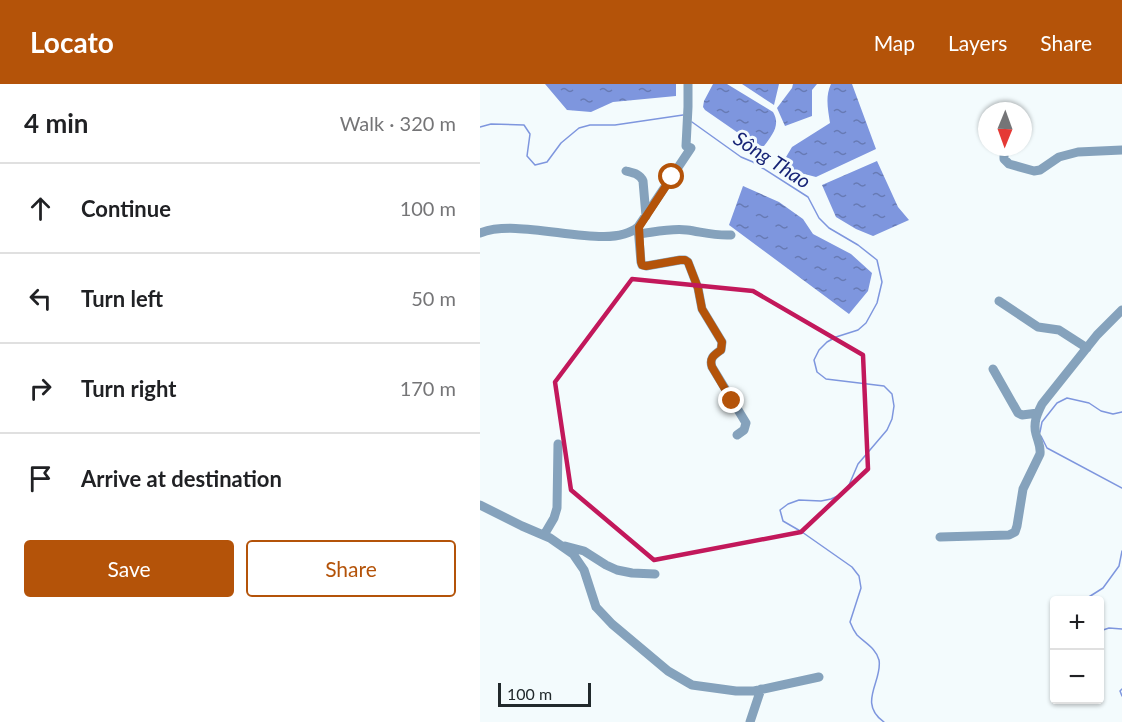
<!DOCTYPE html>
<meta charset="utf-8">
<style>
body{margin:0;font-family:Lato,sans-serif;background:#f6f6f6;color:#202124}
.controls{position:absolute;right:18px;bottom:18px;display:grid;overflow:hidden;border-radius:6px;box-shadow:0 2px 4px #0004}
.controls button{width:54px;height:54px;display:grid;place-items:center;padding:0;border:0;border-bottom:2px solid #e0e0e0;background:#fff;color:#202124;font:30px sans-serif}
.compass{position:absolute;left:498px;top:18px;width:54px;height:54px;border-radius:50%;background:#fff;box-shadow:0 2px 4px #0004;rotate:181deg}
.scale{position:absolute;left:18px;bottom:15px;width:93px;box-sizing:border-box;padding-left:6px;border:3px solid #21292c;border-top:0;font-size:16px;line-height:21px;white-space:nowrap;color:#21292c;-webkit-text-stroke:4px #f3fbfd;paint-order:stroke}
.stop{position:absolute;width:18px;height:18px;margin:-14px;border:4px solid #b45309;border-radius:50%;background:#fff}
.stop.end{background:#b45309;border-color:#fff;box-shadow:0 2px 6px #0008}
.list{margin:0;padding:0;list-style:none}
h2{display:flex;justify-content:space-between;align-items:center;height:78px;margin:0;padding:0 24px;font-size:26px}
h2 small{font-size:20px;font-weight:400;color:#757577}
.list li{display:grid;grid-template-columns:39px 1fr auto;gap:18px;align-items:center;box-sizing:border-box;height:90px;padding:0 24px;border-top:2px solid #e0e0e0}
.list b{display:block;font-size:22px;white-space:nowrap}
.list em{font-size:20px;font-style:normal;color:#757577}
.actions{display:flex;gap:12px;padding:18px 24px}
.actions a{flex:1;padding:14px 0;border:2px solid #b45309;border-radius:6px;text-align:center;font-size:21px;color:#b45309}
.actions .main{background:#b45309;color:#fff}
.icon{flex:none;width:33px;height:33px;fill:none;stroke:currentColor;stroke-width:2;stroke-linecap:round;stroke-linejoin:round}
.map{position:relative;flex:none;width:642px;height:638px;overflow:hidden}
header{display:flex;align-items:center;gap:36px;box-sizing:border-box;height:84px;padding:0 30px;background:#b45309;color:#fff}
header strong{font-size:28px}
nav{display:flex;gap:33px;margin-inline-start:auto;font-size:21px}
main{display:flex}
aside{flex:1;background:#fff}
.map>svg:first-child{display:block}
</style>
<header>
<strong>Locato</strong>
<nav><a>Map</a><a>Layers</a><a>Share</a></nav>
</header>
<main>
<aside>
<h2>4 min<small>Walk · 320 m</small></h2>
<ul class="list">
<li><svg class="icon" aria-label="ahead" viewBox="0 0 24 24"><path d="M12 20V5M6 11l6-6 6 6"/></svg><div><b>Continue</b></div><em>100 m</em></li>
<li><svg class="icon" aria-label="left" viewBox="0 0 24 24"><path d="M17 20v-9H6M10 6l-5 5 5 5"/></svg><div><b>Turn left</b></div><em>50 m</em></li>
<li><svg class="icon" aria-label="right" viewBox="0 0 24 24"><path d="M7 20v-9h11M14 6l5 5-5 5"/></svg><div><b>Turn right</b></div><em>170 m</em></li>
<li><svg class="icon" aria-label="arrive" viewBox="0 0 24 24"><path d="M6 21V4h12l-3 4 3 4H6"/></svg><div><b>Arrive at destination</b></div></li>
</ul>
<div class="actions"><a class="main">Save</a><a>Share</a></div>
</aside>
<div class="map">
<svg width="642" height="638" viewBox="0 0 642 638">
<defs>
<pattern id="water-ripples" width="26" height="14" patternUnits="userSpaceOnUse" patternTransform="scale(1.5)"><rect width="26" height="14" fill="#7e96de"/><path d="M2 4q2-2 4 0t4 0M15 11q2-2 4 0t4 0" fill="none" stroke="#677ab4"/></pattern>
</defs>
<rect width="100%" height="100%" fill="#f3fbfd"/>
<path fill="url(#water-ripples)" d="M 65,0 L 196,0 L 196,12 L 133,18 L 111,28 L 87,26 Z
M 233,0 L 247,0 L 293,28 C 301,41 292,51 284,62 L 277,62 L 225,26 L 223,23 L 224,17 Z
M 262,0 L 299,0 L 294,21 Z
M 313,0 L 337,0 L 332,6 L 332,32 L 305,42 L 297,24 L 312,4 Z
M 351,0 L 372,0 L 396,65 L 336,93 L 309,86 L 303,78 L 312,63 L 350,39 C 348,25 345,13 351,0 Z
M 397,77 L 418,123 L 429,136 L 393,152 L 376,145 L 356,133 L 342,101 Z
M 263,102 L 299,118 L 323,135 L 333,150 L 371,170 L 392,189 L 388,207 L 369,230 L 249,141 Z"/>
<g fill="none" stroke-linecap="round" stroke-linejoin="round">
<path stroke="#7e96de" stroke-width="1.5" d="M 212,38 L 261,73 L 273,78 L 328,113 L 339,134 L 349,144 L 378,161 L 397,176 L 402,198 L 397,219 L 386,239 L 378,246 L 356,253 L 347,258 L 339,266 L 334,276 L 337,288 L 346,295 L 404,302 L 412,310 L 414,322 L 412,335 L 407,346 L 378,380 L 369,401 L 362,410 L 351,415 L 341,417 L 319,416 L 308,420 L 300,426 L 303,437 L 322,448 L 372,483 L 379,492 L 381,504 L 370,538 C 372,543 374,547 377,551 C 385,559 396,564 399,576 C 403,597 377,619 404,638
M 0,43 L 11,40 L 44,41 L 50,50 L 47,72 L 55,81 L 67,78 L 81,59 L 99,44 L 110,41 L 135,41 L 203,31
M 560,348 L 562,338 L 577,319 L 587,314 L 609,319 L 621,327 L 633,330 L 642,328
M 561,352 L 567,364 L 642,404
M 604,516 L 623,504 L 639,482 L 642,467
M 620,547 L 629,544 L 642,545
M 642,605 L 640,607 L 642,612"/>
<path stroke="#85a2bc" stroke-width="9" d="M 524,63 L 524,75 L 529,80 L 554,87 L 560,86 L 579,73 L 598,68 L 642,66
M 146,87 C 154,89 160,90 163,97 L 166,132
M 158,143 L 161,178 L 162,181 L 166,182 L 200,176 L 205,176 L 208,178 L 218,204 L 222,225 L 242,258 L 241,266 C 234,271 229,274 232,283 L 266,339 L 264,346 L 257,351
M 0,149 C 43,132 128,169 158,143 L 211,64 L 206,62 L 208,23 L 208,0
M 159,150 C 175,148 191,144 207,146 C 222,148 235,152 251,151
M 519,217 L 558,243 L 579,246 L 607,264
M 513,285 L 538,329 L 542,331 L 558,329
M 0,421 L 42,442 L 70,454 L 93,470 L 104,486 L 116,523 L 132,540 L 188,587 L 212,601 L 256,607 L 274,607 L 339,593
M 64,451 L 74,434 L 77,424 L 78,360
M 460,453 L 529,451 L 535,448 L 537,442 L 543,405 L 560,370 C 561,362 558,358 556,350 C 553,339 557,330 562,320 L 617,251 L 642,226
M 85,462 L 104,467 L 126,481 L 137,486 L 152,489 L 175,490
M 270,638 L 281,605"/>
</g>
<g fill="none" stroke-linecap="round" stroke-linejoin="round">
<path stroke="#b45309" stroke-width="8" d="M 192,93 L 159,143 L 161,178 L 162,181 L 166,182 L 200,176 L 205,176 L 208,178 L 218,204 L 222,225 L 242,258 L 241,266 C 234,271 229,274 232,283 L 252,317"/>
</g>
<path fill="none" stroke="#c2185b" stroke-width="4.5" stroke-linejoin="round" d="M 152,195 L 273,207 L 383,271 L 388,385 L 321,448 L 174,476 L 91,406 L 75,298 Z"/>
<g text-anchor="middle" stroke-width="6" stroke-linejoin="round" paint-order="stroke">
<g font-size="20" font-style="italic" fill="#172476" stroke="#f3fbfd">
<text transform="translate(292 76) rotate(33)" y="7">Sông Thao</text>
</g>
</g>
</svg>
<div class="controls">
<button>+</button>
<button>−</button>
</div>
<svg class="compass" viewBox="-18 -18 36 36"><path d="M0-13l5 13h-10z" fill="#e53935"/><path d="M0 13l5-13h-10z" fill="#757577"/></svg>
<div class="scale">100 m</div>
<div class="stop" style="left:192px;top:93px"></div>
<div class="stop end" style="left:252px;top:317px"></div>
</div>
</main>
